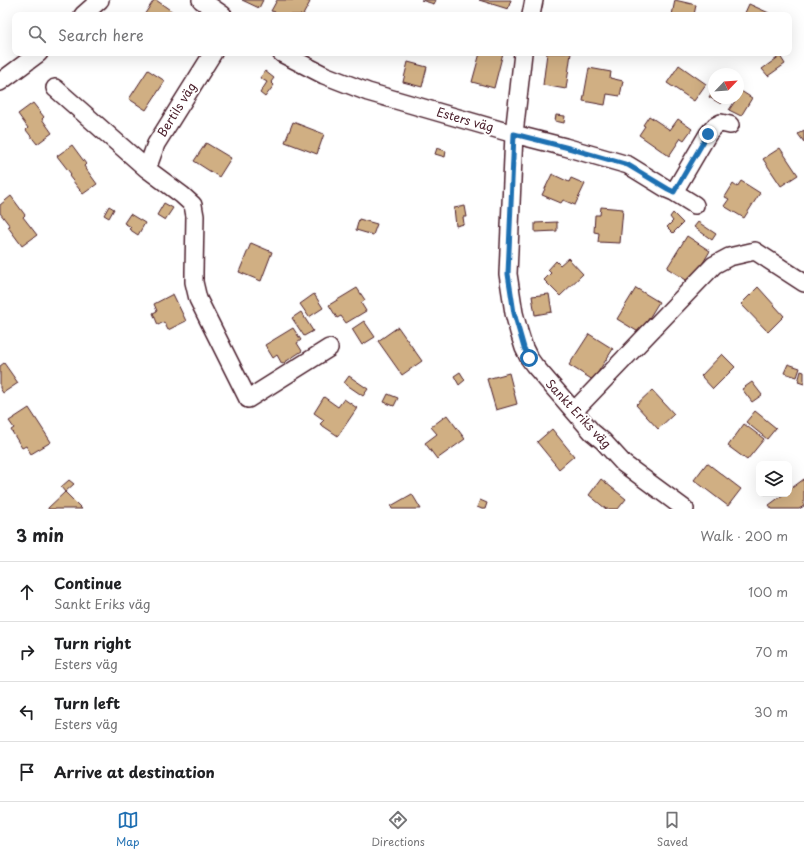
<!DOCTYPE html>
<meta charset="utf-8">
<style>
body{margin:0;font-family:"Playpen Sans",sans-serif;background:#f6f6f6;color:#202124}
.controls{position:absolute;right:12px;bottom:12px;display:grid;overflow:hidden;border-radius:8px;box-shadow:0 4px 16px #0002}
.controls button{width:36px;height:36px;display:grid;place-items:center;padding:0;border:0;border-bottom:1px solid #e0e0e0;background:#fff;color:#202124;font:20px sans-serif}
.compass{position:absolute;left:708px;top:68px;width:36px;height:36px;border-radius:50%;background:#fff;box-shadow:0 4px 16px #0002;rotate:65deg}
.stop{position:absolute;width:12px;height:12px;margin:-9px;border:3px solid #1f6fb2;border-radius:50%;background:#fff}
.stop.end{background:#1f6fb2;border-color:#fff;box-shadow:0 1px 4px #0008}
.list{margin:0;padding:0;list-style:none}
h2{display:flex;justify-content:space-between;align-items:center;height:52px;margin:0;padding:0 16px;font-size:17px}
h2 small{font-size:13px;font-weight:400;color:#757577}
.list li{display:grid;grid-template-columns:26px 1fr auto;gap:12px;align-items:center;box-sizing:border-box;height:60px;padding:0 16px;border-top:1px solid #e0e0e0}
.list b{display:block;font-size:15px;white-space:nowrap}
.list p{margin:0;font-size:13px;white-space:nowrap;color:#757577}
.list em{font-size:13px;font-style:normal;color:#757577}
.icon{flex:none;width:22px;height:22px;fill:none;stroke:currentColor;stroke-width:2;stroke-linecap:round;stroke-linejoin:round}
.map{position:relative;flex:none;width:804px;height:509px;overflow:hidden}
.search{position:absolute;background:#fff;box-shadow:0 4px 16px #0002;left:12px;right:12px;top:12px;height:44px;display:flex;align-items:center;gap:10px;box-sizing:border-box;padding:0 14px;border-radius:8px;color:#757577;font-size:15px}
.sheet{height:292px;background:#fff}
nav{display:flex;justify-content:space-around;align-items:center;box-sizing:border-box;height:56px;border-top:1px solid #e0e0e0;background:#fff;font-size:11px;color:#757577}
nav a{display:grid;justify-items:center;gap:2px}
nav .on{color:#1f6fb2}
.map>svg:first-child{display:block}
</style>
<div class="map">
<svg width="804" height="509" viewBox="0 0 804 509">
<rect width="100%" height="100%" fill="#fff"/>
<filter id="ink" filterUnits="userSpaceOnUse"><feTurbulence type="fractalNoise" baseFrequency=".025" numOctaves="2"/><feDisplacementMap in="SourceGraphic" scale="8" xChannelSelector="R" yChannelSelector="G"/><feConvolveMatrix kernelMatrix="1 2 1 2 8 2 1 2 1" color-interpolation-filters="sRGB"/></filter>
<g filter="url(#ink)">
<path fill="#d0af83" stroke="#4a1f2b" d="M 154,0 L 156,0 L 173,12 L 170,15 L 144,15 Z
M 242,0 L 263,0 L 259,8 Z
M 277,0 L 305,0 L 310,2 L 303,15 L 273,15 L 275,12 L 271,11 Z
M 421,0 L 436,0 L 434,4 Z
M 479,0 L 511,0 L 508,9 Z
M 675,0 L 696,5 L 694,15 L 672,15 Z
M 749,4 L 769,13 L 768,15 L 744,15 Z
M 480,53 L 503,53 L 494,88 L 472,82 Z
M 547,53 L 571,53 L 566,89 L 543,85 Z
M 780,56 L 785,64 L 768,76 L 762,69 Z
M 408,62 L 427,67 L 422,87 L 403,82 Z
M 679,65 L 706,84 L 694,101 L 667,83 Z
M 589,68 L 611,72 L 610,78 L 623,81 L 620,96 L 607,94 L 605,105 L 583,101 Z
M 148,70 L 165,81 L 146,110 L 129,99 Z
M 265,71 L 274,78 L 271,82 L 274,85 L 265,97 L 260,93 L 267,82 L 260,78 Z
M 714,89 L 714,98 L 724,98 L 721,104 L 709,97 Z
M 741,91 L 752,98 L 741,116 L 729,110 L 737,98 L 738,98 L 738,96 Z
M 33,103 L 44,117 L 42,119 L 52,133 L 37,144 L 26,130 L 28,128 L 18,114 Z
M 556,115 L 565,116 L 564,123 L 555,121 Z
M 649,116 L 670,130 L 678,119 L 692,129 L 684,140 L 681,138 L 669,156 L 639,135 L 645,126 L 643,125 Z
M 293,122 L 324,134 L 317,154 L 285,142 Z
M 804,130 L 804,142 L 798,134 Z
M 206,143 L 231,158 L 219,177 L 194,161 Z
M 72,145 L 86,164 L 84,166 L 97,184 L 83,194 L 69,176 L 71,174 L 57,156 Z
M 437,148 L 446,151 L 445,157 L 435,154 Z
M 780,148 L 798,175 L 781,186 L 763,159 Z
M 552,174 L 569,182 L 571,178 L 585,184 L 575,205 L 563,200 L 561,203 L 542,195 Z
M 741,181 L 760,193 L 744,218 L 724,206 L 729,199 L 725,197 L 733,184 L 737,187 Z
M 11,196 L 25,215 L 23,217 L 37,235 L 22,246 L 8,227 L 10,226 L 0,213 L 0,205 Z
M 164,203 L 173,208 L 165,220 L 157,215 Z
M 109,206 L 114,209 L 109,218 L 104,215 Z
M 465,206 L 467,217 L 463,217 L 464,224 L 456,226 L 454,208 Z
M 601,207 L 623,209 L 620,243 L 598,242 L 599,233 L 594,232 L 595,215 L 600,215 Z
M 673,213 L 683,223 L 673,233 L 667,227 L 673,221 L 670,217 Z
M 130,214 L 145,223 L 138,235 L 129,229 L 131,227 L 124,223 Z
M 359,219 L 377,224 L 373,235 L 356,230 Z
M 557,222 L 557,231 L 535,232 L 535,223 Z
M 698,222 L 716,234 L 712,240 L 694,227 Z
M 687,236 L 710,251 L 691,283 L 667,268 Z
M 251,243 L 272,252 L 261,281 L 239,272 Z
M 568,258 L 583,274 L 560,296 L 544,280 L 551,273 L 548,270 L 556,261 L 560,265 Z
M 758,287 L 784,316 L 768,332 L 741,304 Z
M 357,288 L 365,300 L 361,303 L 366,311 L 346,323 L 341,316 L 337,318 L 329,305 Z
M 636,288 L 659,302 L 640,333 L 617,319 Z
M 173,294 L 186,321 L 168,330 L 164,322 L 158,325 L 153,313 L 157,311 L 154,304 Z
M 314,294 L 323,308 L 309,317 L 300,304 Z
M 549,294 L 552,312 L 535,315 L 532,296 Z
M 301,312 L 313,331 L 304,336 L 292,318 Z
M 364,321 L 375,337 L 362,345 L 352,329 Z
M 398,327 L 422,361 L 402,375 L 378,341 Z
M 293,328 L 301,340 L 297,343 L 302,351 L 282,364 L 277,355 L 273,358 L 265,345 Z
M 589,334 L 613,349 L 593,380 L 569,365 Z
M 722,354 L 735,367 L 713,389 L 701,376 Z
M 4,363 L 18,383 L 3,393 L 0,388 L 0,366 Z
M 788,364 L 800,368 L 797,377 L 784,373 Z
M 801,371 L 804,372 L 804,384 L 798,382 Z
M 460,372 L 465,380 L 459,385 L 454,376 Z
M 509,373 L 517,404 L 496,410 L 487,379 Z
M 349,376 L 368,389 L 363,396 L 344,383 Z
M 752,382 L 762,395 L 752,402 L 742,389 Z
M 652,390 L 674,414 L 658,429 L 636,405 Z
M 388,394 L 398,398 L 394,406 L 384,402 Z
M 324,397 L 338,407 L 344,399 L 357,408 L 338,436 L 320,424 L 324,420 L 314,413 Z
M 29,408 L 51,442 L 31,454 L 26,446 L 22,448 L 11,430 L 14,428 L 9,421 Z
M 755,411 L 776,428 L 767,439 L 746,422 Z
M 447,415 L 465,439 L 437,459 L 425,443 L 437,434 L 431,427 Z
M 744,424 L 764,439 L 747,460 L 728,446 Z
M 552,429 L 574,456 L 559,469 L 537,442 Z
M 707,463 L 741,489 L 728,506 L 694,480 Z
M 601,479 L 626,499 L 618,509 L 606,509 L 589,495 Z
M 804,479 L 804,506 L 799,509 L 772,509 L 769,505 L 784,494 L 789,494 L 789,490 Z
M 69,480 L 74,484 L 65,492 L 61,487 Z
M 65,492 L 82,509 L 48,509 L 48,508 Z
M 412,494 L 421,509 L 392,509 L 391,506 Z
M 480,500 L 487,503 L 485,509 L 482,509 L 477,507 Z"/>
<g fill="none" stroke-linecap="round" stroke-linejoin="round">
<defs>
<path id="minor" d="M 201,0 L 223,15
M 83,15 L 100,0
M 531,15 L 534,0
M 281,53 L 324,75 L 368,92 L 514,134 L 565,147 L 628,165 L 667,189 L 674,192 L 708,134 L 715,126 L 721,123 L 730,125
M 523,53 L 514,134 L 508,274 L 514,313 L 519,332 L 524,348 L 529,358 L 534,365 L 592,432 L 603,441 L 624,464 L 685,509
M 0,82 L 39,53
M 55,88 L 147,169 L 182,195 L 193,205 L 195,216 L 194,272 L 194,282 L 198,299 L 248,399 L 329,348
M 147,169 L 156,144 L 213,53
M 674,192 L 695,205
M 574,411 L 714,265 L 729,257 L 755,251 L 804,283"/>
</defs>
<use href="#minor" stroke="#4a1f2b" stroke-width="20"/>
<use href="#minor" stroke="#fff" stroke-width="17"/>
</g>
</g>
<g fill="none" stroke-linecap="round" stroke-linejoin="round" filter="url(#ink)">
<path stroke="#1f6fb2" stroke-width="5" d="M 529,358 L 524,348 L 514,313 L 508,274 L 514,134 L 565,147 L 628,165 L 668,189 L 674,192 L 708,134"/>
</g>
<g text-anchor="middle" stroke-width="4" stroke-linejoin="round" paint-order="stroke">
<g font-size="12" fill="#4a1f2b" stroke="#fff">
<text transform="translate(177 110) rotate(-58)" y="4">Bertils väg</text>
<text transform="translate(465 120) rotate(16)" y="4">Esters väg</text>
<text transform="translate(578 414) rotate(47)" y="4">Sankt Eriks väg</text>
</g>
</g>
</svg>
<div class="controls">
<button><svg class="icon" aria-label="layers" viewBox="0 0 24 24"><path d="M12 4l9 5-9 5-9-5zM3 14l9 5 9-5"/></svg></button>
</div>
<svg class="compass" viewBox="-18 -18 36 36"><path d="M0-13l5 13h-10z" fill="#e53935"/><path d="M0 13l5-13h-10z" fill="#757577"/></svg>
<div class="stop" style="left:529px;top:358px"></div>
<div class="stop end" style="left:708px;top:134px"></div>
<div class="search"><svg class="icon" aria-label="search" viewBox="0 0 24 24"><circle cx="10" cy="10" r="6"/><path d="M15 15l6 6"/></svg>Search here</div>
</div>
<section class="sheet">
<h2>3 min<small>Walk · 200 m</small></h2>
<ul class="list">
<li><svg class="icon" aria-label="ahead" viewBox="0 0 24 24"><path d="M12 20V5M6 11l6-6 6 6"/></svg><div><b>Continue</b><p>Sankt Eriks väg</p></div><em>100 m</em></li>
<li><svg class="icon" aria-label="right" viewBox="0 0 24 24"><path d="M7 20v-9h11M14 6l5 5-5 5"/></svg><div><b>Turn right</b><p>Esters väg</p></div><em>70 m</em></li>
<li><svg class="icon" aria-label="left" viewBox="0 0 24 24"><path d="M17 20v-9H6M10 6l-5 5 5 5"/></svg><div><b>Turn left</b><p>Esters väg</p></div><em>30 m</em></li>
<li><svg class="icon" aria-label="arrive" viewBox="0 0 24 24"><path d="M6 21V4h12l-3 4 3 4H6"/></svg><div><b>Arrive at destination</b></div></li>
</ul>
</section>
<nav>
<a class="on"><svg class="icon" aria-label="map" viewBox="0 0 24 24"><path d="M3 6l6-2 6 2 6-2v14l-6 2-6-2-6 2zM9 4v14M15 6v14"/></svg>Map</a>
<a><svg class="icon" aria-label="directions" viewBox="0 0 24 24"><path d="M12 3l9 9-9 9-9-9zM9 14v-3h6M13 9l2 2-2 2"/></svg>Directions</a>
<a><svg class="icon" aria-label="saved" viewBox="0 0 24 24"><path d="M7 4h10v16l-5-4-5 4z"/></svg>Saved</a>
</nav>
